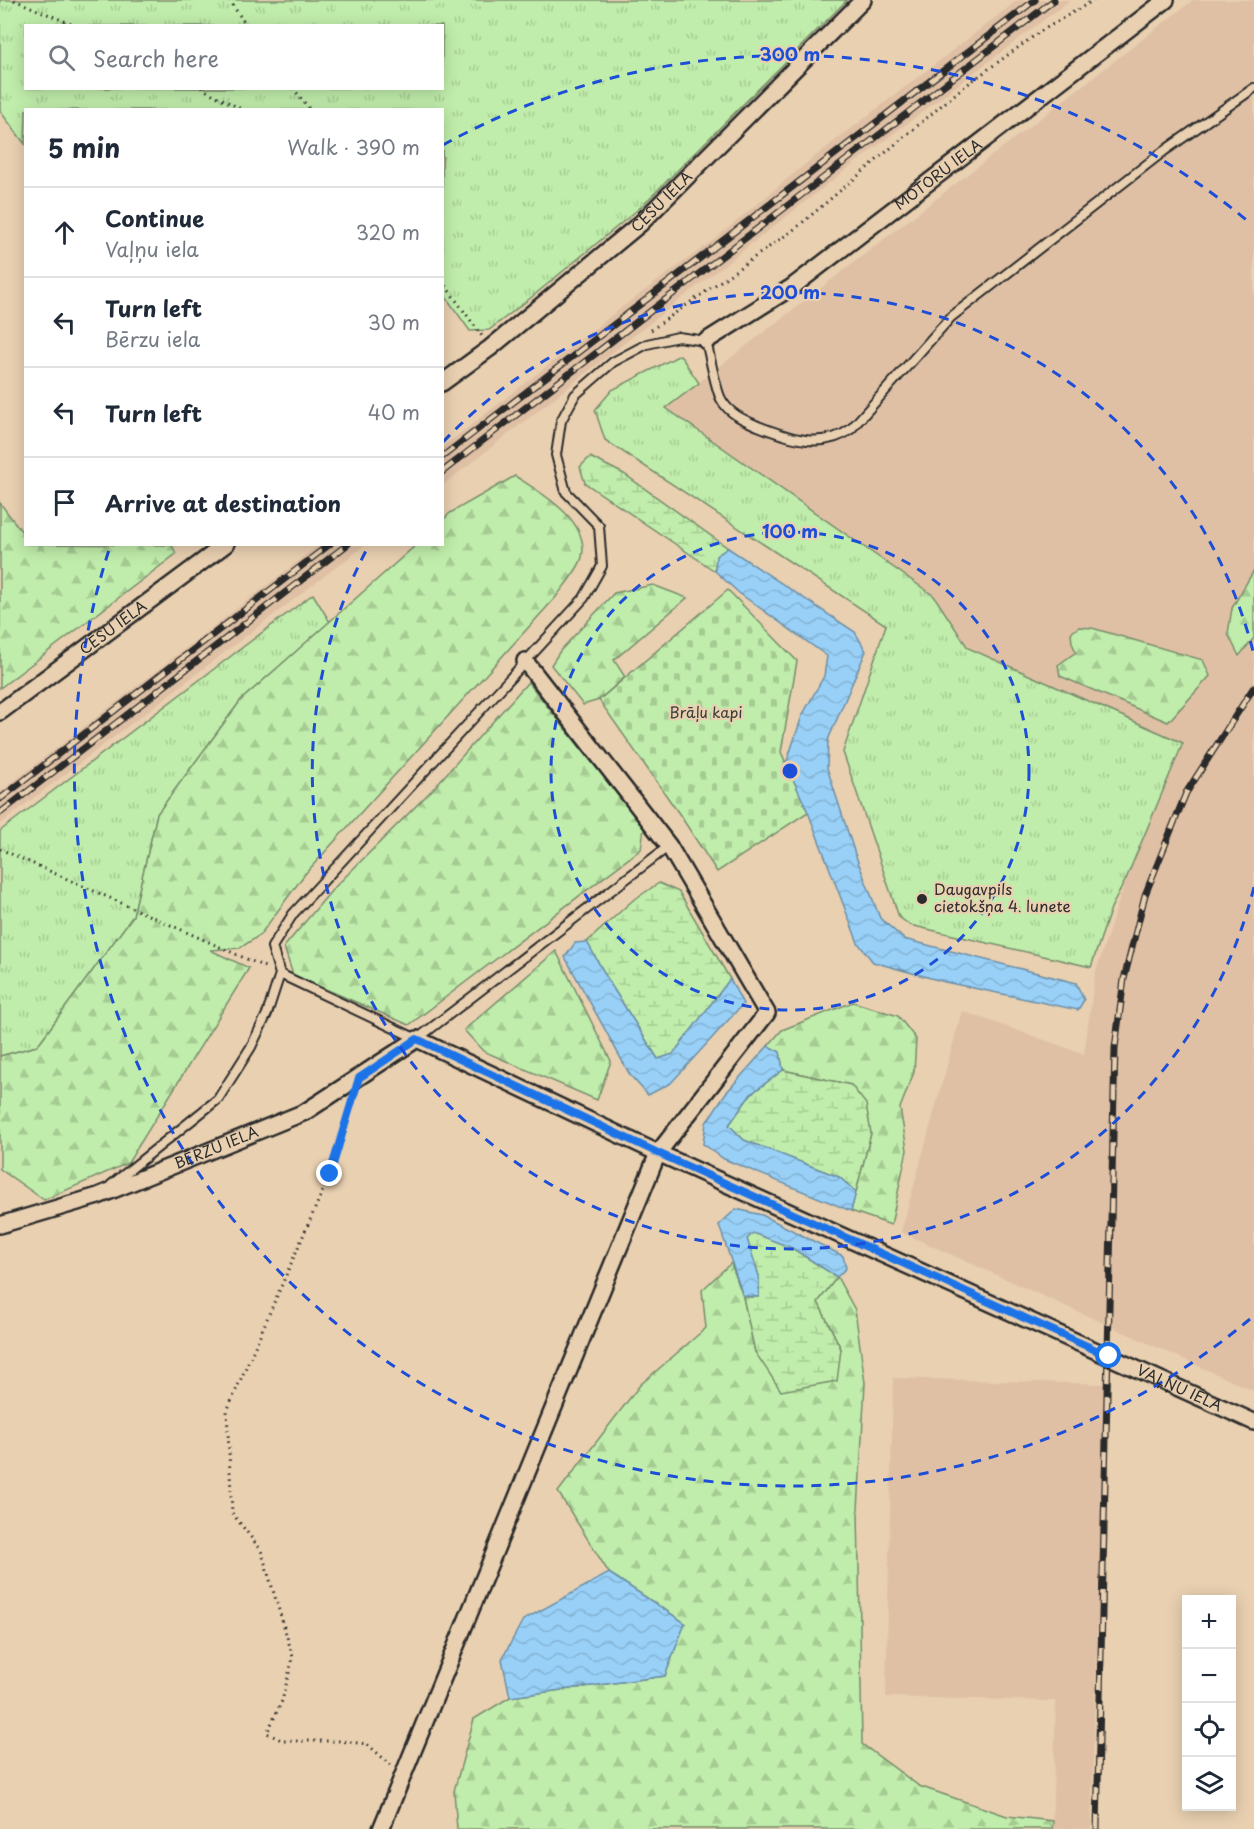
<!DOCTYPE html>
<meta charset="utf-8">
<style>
body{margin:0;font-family:"Playpen Sans",sans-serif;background:#f6f6f7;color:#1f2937}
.controls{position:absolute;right:18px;bottom:18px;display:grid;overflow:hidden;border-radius:0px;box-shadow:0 3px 15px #0003}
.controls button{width:54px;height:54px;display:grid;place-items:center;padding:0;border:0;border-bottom:2px solid #e0e1e3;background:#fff;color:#1f2937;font:30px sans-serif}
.stop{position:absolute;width:18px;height:18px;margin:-14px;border:4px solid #1a73e8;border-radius:50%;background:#fff}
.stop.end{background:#1a73e8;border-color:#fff;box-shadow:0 2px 6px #0008}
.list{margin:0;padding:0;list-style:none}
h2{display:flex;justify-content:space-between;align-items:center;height:78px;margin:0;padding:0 24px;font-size:26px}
h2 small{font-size:20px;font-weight:400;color:#747a83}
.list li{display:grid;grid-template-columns:39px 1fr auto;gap:18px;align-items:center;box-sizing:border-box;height:90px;padding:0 24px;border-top:2px solid #e0e1e3}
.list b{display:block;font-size:22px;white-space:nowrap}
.list p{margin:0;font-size:20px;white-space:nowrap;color:#747a83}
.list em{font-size:20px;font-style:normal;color:#747a83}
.icon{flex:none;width:33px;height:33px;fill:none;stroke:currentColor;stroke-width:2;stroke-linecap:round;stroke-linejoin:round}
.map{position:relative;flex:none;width:1254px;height:1829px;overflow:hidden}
.search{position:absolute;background:#fff;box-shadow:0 3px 15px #0003;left:24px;top:24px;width:420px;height:66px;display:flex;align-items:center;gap:15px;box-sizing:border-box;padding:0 21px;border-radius:0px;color:#747a83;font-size:22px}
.panel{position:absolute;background:#fff;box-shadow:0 3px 15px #0003;left:24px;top:108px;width:420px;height:438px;border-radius:0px}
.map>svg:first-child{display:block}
</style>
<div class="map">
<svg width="1254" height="1829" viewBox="0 0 1254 1829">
<defs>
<pattern id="grass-tufts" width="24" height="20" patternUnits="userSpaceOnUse" patternTransform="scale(1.5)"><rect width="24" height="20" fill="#c0edab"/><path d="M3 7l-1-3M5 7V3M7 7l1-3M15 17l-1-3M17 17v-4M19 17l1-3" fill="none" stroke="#a5cb93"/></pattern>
<pattern id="forest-firs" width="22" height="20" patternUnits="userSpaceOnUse" patternTransform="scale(1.5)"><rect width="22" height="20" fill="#c0edab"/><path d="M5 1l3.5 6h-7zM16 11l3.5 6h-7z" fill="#a5cb93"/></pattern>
<pattern id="wetland-marsh" width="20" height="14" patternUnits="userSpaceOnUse" patternTransform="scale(1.5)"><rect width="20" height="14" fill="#c0edab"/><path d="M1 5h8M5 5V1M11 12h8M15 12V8" fill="none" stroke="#a5cb93"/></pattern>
<pattern id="cemetery-stones" width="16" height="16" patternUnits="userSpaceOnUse" patternTransform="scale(1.5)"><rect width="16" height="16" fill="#c0edab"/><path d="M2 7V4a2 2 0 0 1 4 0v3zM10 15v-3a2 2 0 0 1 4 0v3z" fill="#a5cb93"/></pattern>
<pattern id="water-waves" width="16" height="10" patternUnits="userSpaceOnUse" patternTransform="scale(1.5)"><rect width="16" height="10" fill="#98d0f7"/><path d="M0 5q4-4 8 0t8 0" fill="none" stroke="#83b3d4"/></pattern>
</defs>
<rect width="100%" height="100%" fill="#e9d0b1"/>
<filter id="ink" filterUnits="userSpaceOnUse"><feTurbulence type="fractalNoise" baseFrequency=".0167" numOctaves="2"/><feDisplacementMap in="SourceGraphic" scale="12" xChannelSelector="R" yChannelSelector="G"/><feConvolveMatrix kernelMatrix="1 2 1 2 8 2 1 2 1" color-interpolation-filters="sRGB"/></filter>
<g filter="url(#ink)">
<path fill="#dfc0a5" d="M 1018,0 L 1070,0 L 851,166 L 443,485 L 443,447 L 621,308 L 716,238 L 809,161 Z
M 1193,0 L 1254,0 L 1254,975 L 1252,976 L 1254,1020 L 1254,1391 L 901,1232 L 962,1011 L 1084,1054 L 1095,974 L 1126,879 L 1183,743 L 968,648 L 934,596 L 666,408 Z
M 319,545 L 365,545 L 0,824 L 0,792 Z
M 893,1378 L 1105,1384 L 1091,1829 L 1052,1829 L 1056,1701 L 886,1697 Z"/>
<path fill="url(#grass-tufts)" stroke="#768c6b" stroke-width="1.5" fill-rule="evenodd" d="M 0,0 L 847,0 L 642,206 L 533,296 L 489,330 L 470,331 L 443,293 L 442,110 L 26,110 L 25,144 L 0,111 ZM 26,26 L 442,26 L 442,88 L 26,88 Z
M 680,355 L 699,383 L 666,408 L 934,596 L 968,648 L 1183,743 L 1126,879 L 1111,908 L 1091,967 L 910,925 L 899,917 L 843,752 L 886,625 L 605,440 L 595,410 L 612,390 Z
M 313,594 L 330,622 L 241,700 L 157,814 L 133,916 L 37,1046 L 0,1056 L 0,831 Z"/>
<path fill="url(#forest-firs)" stroke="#768c6b" stroke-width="1.5" d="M 515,476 C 541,493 590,520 582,557 C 580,568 563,587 556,597 L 305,874 L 260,935 L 240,948 L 210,950 L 249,968 L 128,1163 L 44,1200 L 0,1169 L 0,1056 L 37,1046 L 133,916 L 157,814 L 241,700 L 416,545 L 442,544 L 443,520 L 450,513 Z
M 0,503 L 25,536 L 26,544 L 172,545 L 176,554 L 0,688 Z
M 1254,570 L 1254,638 L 1239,656 L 1228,634 L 1232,608 Z
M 653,585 L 687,598 L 614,660 L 625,677 L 599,700 L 583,705 L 551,665 L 560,651 L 614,593 Z
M 1079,627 L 1092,628 L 1203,660 L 1210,676 L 1168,722 L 1060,676 L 1058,665 L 1076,652 L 1072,643 L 1071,633 Z
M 528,682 L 644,828 L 641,849 L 409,1025 L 293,975 L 284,947 L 332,890 L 432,790 Z
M 556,951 L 611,1061 L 597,1100 L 483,1051 L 464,1030 Z
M 853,1002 L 898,1016 L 916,1039 L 914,1072 L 900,1108 L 907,1150 L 891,1225 L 851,1211 L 871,1133 L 851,1085 L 783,1070 L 780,1052 L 768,1046 L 782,1030 Z
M 731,1263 L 743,1297 L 755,1352 L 841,1349 L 818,1302 L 837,1277 L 855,1310 L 865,1383 L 858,1510 L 862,1744 L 919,1786 L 1007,1816 L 1053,1821 L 1052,1829 L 457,1829 L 454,1791 L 474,1719 L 510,1697 L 665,1676 L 685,1623 L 609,1573 L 558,1492 L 640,1385 L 706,1328 L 702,1290 Z"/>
<path fill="url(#wetland-marsh)" stroke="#768c6b" stroke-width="1.5" d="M 590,457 L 624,474 L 728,548 L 716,556 L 715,571 L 585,483 L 580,467 Z
M 659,883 L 679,892 L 730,979 L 673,1055 L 658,1059 L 611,985 L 587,942 L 632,901 Z
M 783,1070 L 851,1085 L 866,1104 L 871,1133 L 856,1192 L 839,1177 L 744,1140 L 729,1125 L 751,1094 Z
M 753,1232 L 792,1248 L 837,1277 L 818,1302 L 841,1349 L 837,1381 L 781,1391 L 755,1352 L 743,1297 L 759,1297 L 759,1276 L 747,1239 Z"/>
<path fill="url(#cemetery-stones)" stroke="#768c6b" stroke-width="1.5" d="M 728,590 L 797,661 L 781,752 L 808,812 L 717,872 L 680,815 L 599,700 Z"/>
<path fill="url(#water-waves)" stroke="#6c8ea5" stroke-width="1.5" d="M 728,548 L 855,632 L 866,651 L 828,740 L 827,768 L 855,854 L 880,918 L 904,939 L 1076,983 L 1084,1000 L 1078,1010 L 945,982 L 873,962 L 858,943 L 808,812 L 786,764 L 802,716 L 824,676 L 827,656 L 739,593 L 715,571 L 716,556 Z
M 587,942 L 611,985 L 658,1059 L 673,1054 L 730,979 L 743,1004 L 671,1083 L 648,1095 L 630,1075 L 565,957 L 575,943 Z
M 768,1046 L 780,1052 L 783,1070 L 751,1094 L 729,1125 L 744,1140 L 839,1177 L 856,1192 L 851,1211 L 724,1159 L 703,1144 L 706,1123 L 725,1094 Z
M 736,1209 L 762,1215 L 843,1256 L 846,1268 L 837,1277 L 792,1248 L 753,1233 L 747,1239 L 759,1276 L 759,1297 L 743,1296 L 719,1225 Z
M 609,1573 L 685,1623 L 665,1676 L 510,1697 L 502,1659 L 523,1620 Z"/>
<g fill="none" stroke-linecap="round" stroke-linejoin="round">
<defs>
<path id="service" d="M 280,974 L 417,1039 L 669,846
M 111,1185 L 218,1099 L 251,1047 L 267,1014 L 280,974 L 272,947 L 293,914 L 584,598 L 602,566 L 599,526 L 566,492 L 556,455 L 561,421 L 575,395 L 613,362 L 647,344 L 678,337 L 706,341 C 710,356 715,387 721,399 C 729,414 744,420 758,426 C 788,438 823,450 851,429 L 951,317 L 1164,151 L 1254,88"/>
<g id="minor">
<path id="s1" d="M 706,341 L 792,287 L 1166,0"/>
<path id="s2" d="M 442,383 L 490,348 L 641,223 L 863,0"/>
<path id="s3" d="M 0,712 L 226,544"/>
<path id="s4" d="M 0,1225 L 98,1196 L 305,1112 L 417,1039 L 658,1153 L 1254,1422"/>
<path d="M 381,1829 L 658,1153 L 767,1013 L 669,846 L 525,661"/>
</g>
</defs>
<use href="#service" stroke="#2b2b2b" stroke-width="12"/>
<use href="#minor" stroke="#2b2b2b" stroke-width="20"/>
<path stroke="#2b2b2b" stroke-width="3" stroke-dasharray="1.5 4.5" stroke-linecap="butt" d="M 14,0 L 76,26
M 229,0 L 247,26
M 201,88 L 243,110
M 293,88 L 310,110
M 442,281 L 482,336
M 651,330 L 796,228 L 961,89 L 1041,31 L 1094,0
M 0,849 L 267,968
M 352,1100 L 330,1174 L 227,1411 L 232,1513 L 261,1550 L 293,1657 L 282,1701 L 267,1733 L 283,1741 L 339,1741 L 367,1744 L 391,1765"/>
<use href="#service" stroke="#e9d0b1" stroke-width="8"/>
<use href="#minor" stroke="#e9d0b1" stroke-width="15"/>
<defs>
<path id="rail" d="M 442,457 L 1035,0
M 442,472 L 1054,0
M 0,799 L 330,544
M 0,813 L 348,544
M 1097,1829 L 1115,1048 L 1124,979 L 1145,895 L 1186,793 L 1254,687"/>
</defs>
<use href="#rail" stroke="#2b2b2b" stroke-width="7"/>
<use href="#rail" stroke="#e9d0b1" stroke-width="4.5" stroke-dasharray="14" stroke-linecap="butt"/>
</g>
</g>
<g fill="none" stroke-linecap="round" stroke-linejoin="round" filter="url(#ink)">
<path stroke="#1a73e8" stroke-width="8" d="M 330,1174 L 359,1078 L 417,1039 L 658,1153 L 1109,1356"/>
</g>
<g fill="none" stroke="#1d4ed8" stroke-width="3" stroke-dasharray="10 8">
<circle cx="790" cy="771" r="239"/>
<path d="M1254 887A478 478 0 1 1 368 547M443 442A478 478 0 0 1 1254 655"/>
<path d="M1250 1319A716 716 0 0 1 109 550M443 145A716 716 0 0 1 1250 223"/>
</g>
<circle fill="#2b2b2b" stroke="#e9d0b1" stroke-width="2" cx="922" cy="899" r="6"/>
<g text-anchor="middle" stroke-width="4.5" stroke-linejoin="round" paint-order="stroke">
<g font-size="15" fill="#2b2b2b" stroke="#e9d0b1">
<text dy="5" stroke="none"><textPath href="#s1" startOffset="286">MOTORU IELA</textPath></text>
<text dy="5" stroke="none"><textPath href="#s2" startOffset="285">CĒSU IELA</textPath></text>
<text dy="5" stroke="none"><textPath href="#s3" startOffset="141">CĒSU IELA</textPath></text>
<text dy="5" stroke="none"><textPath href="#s4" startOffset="230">BĒRZU IELA</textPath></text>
<text dy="5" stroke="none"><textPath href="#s4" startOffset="1298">VAĻŅU IELA</textPath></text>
</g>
<g font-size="15" fill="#3a3e38" stroke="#e9d0b1">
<text x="706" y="718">Brāļu kapi</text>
</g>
<g font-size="15" fill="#2b2b2b" stroke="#e9d0b1" text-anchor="start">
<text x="934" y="895">Daugavpils<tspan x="934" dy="17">cietokšņa 4. lunete</tspan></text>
</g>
</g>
<circle cx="790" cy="771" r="9" fill="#1d4ed8" stroke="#e9d0b1" stroke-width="3"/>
<g font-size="18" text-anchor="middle" font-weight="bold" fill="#1d4ed8" stroke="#e9d0b1" stroke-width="4.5" stroke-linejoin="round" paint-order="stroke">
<text x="790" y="61">300 m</text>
<text x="790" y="299">200 m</text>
<text x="790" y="538">100 m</text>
</g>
</svg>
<div class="controls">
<button>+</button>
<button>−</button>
<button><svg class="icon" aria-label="locate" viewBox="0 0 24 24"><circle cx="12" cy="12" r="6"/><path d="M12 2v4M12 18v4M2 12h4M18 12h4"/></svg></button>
<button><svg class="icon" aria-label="layers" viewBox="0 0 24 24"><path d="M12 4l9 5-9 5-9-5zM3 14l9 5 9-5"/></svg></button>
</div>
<div class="stop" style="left:1109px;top:1356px"></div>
<div class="stop end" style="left:330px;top:1174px"></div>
<div class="search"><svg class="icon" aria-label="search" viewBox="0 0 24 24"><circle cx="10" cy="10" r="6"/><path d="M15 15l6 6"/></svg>Search here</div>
<section class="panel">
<h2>5 min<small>Walk · 390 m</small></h2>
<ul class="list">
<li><svg class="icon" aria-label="ahead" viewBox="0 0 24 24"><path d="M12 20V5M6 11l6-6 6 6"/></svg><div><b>Continue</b><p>Vaļņu iela</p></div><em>320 m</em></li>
<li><svg class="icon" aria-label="left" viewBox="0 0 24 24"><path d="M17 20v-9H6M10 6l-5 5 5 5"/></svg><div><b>Turn left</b><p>Bērzu iela</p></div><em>30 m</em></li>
<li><svg class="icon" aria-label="left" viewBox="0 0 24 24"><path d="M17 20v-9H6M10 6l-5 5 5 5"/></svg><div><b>Turn left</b></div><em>40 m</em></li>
<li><svg class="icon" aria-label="arrive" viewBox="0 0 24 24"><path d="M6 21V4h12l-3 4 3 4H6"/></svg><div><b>Arrive at destination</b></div></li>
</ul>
</section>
</div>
